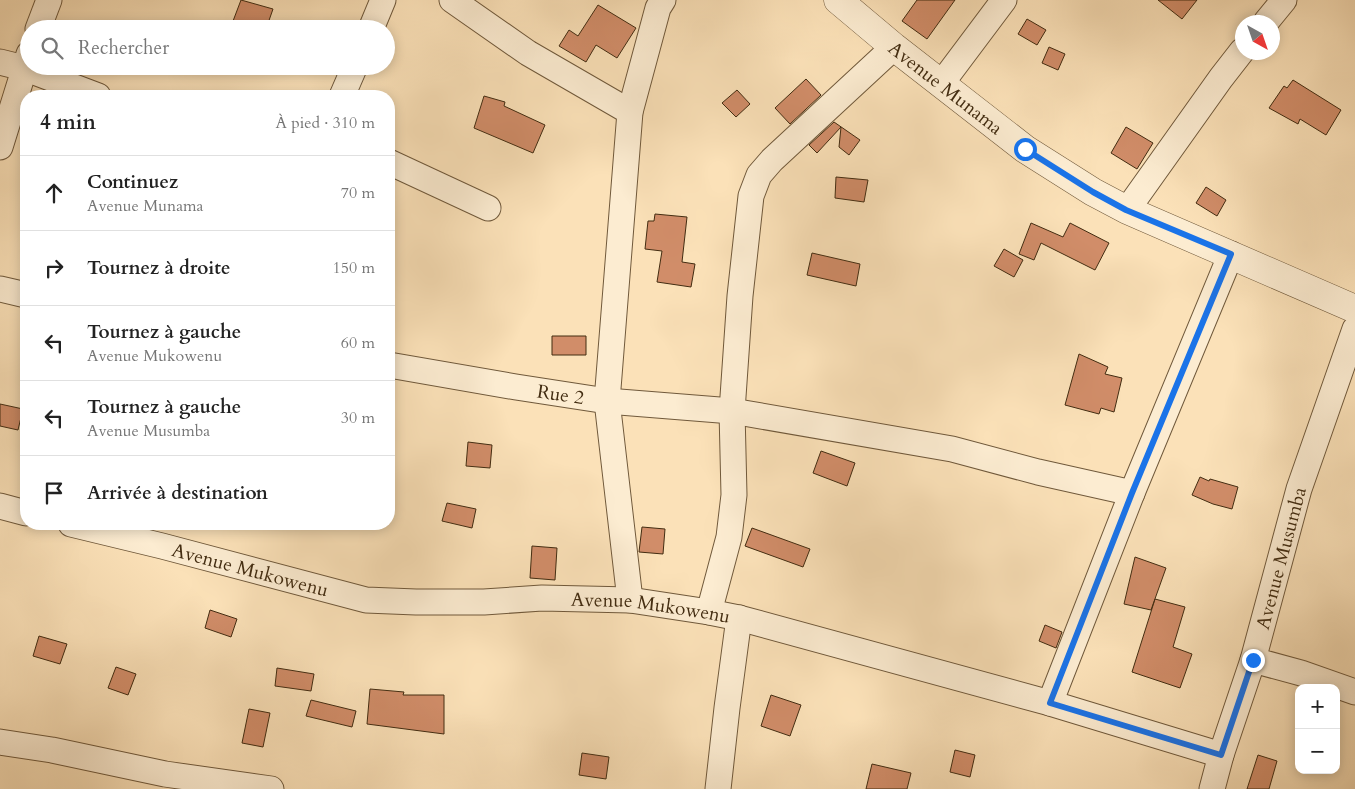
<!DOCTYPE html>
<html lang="fr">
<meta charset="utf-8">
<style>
body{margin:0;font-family:Cardo,serif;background:#f6f6f6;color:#222}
.controls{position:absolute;right:15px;bottom:15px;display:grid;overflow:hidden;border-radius:10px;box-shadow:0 2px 12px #0003}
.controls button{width:45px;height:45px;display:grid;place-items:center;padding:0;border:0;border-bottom:1px solid #e0e0e0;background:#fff;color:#222;font:25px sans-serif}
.compass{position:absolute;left:1235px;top:15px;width:45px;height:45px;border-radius:50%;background:#fff;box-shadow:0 2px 12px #0003;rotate:140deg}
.stop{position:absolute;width:15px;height:15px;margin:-11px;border:4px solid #1a73e8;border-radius:50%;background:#fff}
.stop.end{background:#1a73e8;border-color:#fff;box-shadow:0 1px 5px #0008}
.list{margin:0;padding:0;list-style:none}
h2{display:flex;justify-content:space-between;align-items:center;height:65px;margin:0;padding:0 20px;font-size:21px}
h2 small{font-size:16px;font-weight:400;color:#767676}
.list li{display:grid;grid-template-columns:32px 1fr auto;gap:15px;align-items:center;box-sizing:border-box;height:75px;padding:0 20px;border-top:1px solid #e0e0e0}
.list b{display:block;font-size:19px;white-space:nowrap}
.list p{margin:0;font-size:16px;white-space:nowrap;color:#767676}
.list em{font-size:16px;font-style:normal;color:#767676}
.icon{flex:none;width:28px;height:28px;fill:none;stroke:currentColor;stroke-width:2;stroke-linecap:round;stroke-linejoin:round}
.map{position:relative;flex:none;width:1355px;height:789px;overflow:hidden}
.search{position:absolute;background:#fff;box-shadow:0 2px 12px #0003;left:20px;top:20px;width:375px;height:55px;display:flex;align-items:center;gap:12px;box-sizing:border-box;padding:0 18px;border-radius:28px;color:#767676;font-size:19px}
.panel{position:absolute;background:#fff;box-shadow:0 2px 12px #0003;left:20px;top:90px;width:375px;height:440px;border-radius:20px}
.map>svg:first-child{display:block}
</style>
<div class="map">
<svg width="1355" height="789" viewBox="0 0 1355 789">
<rect width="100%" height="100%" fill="#fbe1b8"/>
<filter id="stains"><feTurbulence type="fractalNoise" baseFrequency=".004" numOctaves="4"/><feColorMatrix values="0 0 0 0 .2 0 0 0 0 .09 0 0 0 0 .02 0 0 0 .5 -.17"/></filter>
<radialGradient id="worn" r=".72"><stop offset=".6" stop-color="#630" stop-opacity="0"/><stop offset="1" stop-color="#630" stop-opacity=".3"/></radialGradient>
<path fill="#d18d69" stroke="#422c11" d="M 241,0 L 273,9 L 266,29 L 230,29 Z
M 917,0 L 955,0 L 927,39 L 902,21 Z
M 1158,0 L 1197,0 L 1182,19 Z
M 598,5 L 636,28 L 617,58 L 596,45 L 586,62 L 559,46 L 569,30 L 578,36 Z
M 1027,19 L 1046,30 L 1037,45 L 1018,34 Z
M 1049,47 L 1065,54 L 1058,70 L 1042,63 Z
M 806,79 L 821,95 L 790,124 L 775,108 Z
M 1293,80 L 1341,110 L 1326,135 L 1300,119 L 1298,124 L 1269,108 L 1284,86 L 1287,88 Z
M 737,90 L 750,104 L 736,117 L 722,103 Z
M 484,96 L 505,102 L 504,106 L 545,125 L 533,153 L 474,128 Z
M 834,122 L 860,140 L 849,155 L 839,147 L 841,127 L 817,153 L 809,145 Z
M 1126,127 L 1153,143 L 1137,169 L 1111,153 Z
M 836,177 L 868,180 L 864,202 L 835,198 Z
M 1206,187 L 1226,200 L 1217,216 L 1196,203 Z
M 655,214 L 687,217 L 682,262 L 695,264 L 691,287 L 657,282 L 662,251 L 645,249 L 648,221 L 654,221 Z
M 1031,223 L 1063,237 L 1070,223 L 1109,243 L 1095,270 L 1041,243 L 1034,260 L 1019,254 Z
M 1004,249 L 1023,260 L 1014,277 L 994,266 Z
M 812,253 L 860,264 L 856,286 L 807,275 Z
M 552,336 L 586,336 L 586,355 L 552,355 Z
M 1079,354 L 1108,367 L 1105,374 L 1122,378 L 1114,412 L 1101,408 L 1099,414 L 1065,405 Z
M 0,404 L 23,409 L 18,430 L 0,426 Z
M 468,442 L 492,445 L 490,468 L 466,466 Z
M 821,451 L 855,463 L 847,486 L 813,473 Z
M 1200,477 L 1209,481 L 1210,479 L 1238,487 L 1232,509 L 1213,504 L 1192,495 Z
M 447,503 L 476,509 L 472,528 L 442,521 Z
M 642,527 L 665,529 L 663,554 L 639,552 Z
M 752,528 L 810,549 L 803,567 L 745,546 Z
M 532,546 L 557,548 L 555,580 L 530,578 Z
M 1135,557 L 1166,568 L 1151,610 L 1124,604 Z
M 1155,599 L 1185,607 L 1173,647 L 1192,654 L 1180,688 L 1132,672 Z
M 210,610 L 237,619 L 231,637 L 205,628 Z
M 1045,625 L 1062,632 L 1056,648 L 1039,641 Z
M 39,636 L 67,644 L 60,664 L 33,656 Z
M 116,667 L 136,674 L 128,695 L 108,688 Z
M 277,668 L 314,674 L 311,691 L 275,686 Z
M 370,689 L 404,692 L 403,695 L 444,695 L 444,734 L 367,724 Z
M 771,695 L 801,705 L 790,736 L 761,726 Z
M 311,700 L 356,711 L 352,727 L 306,716 Z
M 249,709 L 270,713 L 263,747 L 242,743 Z
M 955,750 L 975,755 L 970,777 L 950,772 Z
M 582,753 L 609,757 L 606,779 L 579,775 Z
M 1258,755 L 1277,761 L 1269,789 L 1247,789 Z
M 872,764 L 911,773 L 907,789 L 866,789 Z"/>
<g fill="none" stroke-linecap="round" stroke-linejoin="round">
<defs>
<g id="minor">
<path d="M 452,0 L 528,53 L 630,112"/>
<path d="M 1266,22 L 1284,0"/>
<path d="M 38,29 L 49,0"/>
<path d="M 371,29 L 383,0"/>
<path d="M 0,62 L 24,68 L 98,96"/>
<path d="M 941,84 L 1004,0"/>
<path d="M 342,96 L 355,66"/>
<path d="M 0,147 L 29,54"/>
<path d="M 389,162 L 488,208"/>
<path d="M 1127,210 L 1221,78 L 1242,51"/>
<path d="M 0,289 L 26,295"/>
<path id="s1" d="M 389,365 L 516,387 L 607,401 L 732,411 L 952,449 L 1038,472 L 1132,493"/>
<path d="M 0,506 L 26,513"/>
<path id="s2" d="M 71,524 L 162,546 L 366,600 L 416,602 L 484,602 L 542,598 L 630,600 L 709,612 L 739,618 L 1050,703 L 1221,755"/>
<path d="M 630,600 L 607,401 L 630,112 L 658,8 L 663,0"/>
<path d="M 709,612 L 729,537 L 734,495 L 732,411 L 740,296 L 751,196 L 759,175 L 772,160 L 894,47"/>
<path d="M 1253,660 L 1301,673 L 1355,692"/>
<path d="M 1050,703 L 1132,493 L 1231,254"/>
<path d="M 0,742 L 52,750 L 165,774 L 271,789"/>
<path d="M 718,789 L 727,708 L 739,618"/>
<path id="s3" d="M 1212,789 L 1221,755 L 1253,660 L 1299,489 L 1355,329"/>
</g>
<g id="tertiary">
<path id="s4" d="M 838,0 L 894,47 L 1025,149 L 1093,192 L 1127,210 L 1355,309"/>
</g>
</defs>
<use href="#minor" stroke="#70593b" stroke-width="27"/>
<use href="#tertiary" stroke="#70593b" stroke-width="29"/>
<use href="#minor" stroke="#fcecd1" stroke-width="25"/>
<use href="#tertiary" stroke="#fcecd1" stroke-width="28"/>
</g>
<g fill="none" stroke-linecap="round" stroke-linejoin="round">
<path stroke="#1a73e8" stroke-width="6" d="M 1025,149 L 1093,192 L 1126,210 L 1231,254 L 1132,493 L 1050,703 L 1221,755 L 1253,660"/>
</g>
<g text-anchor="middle" stroke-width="4" stroke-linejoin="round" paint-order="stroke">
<g font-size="19" fill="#422c11" stroke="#fcecd1">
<text dy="7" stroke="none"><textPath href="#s4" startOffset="139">Avenue Munama</textPath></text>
<text dy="7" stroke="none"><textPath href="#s1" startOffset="174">Rue 2</textPath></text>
<text dy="7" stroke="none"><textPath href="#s3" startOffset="241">Avenue Musumba</textPath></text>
<text dy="7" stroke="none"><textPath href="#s2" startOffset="185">Avenue Mukowenu</textPath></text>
<text dy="7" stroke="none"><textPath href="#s2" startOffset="590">Avenue Mukowenu</textPath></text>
</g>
</g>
<rect width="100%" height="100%" filter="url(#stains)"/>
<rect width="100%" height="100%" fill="url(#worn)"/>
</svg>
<div class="controls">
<button>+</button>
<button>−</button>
</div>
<svg class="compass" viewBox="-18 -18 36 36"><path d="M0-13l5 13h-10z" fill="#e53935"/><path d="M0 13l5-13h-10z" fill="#767676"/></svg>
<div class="stop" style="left:1025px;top:149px"></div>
<div class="stop end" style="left:1253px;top:660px"></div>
<div class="search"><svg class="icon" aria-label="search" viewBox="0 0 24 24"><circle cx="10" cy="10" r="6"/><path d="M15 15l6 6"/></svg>Rechercher</div>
<section class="panel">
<h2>4 min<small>À pied · 310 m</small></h2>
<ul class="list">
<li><svg class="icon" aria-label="ahead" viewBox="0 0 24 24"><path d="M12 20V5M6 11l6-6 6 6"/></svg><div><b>Continuez</b><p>Avenue Munama</p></div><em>70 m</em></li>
<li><svg class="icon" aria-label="right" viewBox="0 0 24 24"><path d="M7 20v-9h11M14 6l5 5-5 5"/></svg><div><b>Tournez à droite</b></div><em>150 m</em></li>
<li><svg class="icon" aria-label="left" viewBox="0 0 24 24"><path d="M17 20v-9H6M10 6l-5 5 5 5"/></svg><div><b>Tournez à gauche</b><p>Avenue Mukowenu</p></div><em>60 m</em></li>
<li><svg class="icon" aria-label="left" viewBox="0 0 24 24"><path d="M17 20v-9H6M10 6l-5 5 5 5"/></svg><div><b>Tournez à gauche</b><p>Avenue Musumba</p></div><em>30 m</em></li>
<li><svg class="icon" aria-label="arrive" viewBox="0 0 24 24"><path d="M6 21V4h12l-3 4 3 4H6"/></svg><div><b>Arrivée à destination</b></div></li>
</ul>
</section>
</div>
